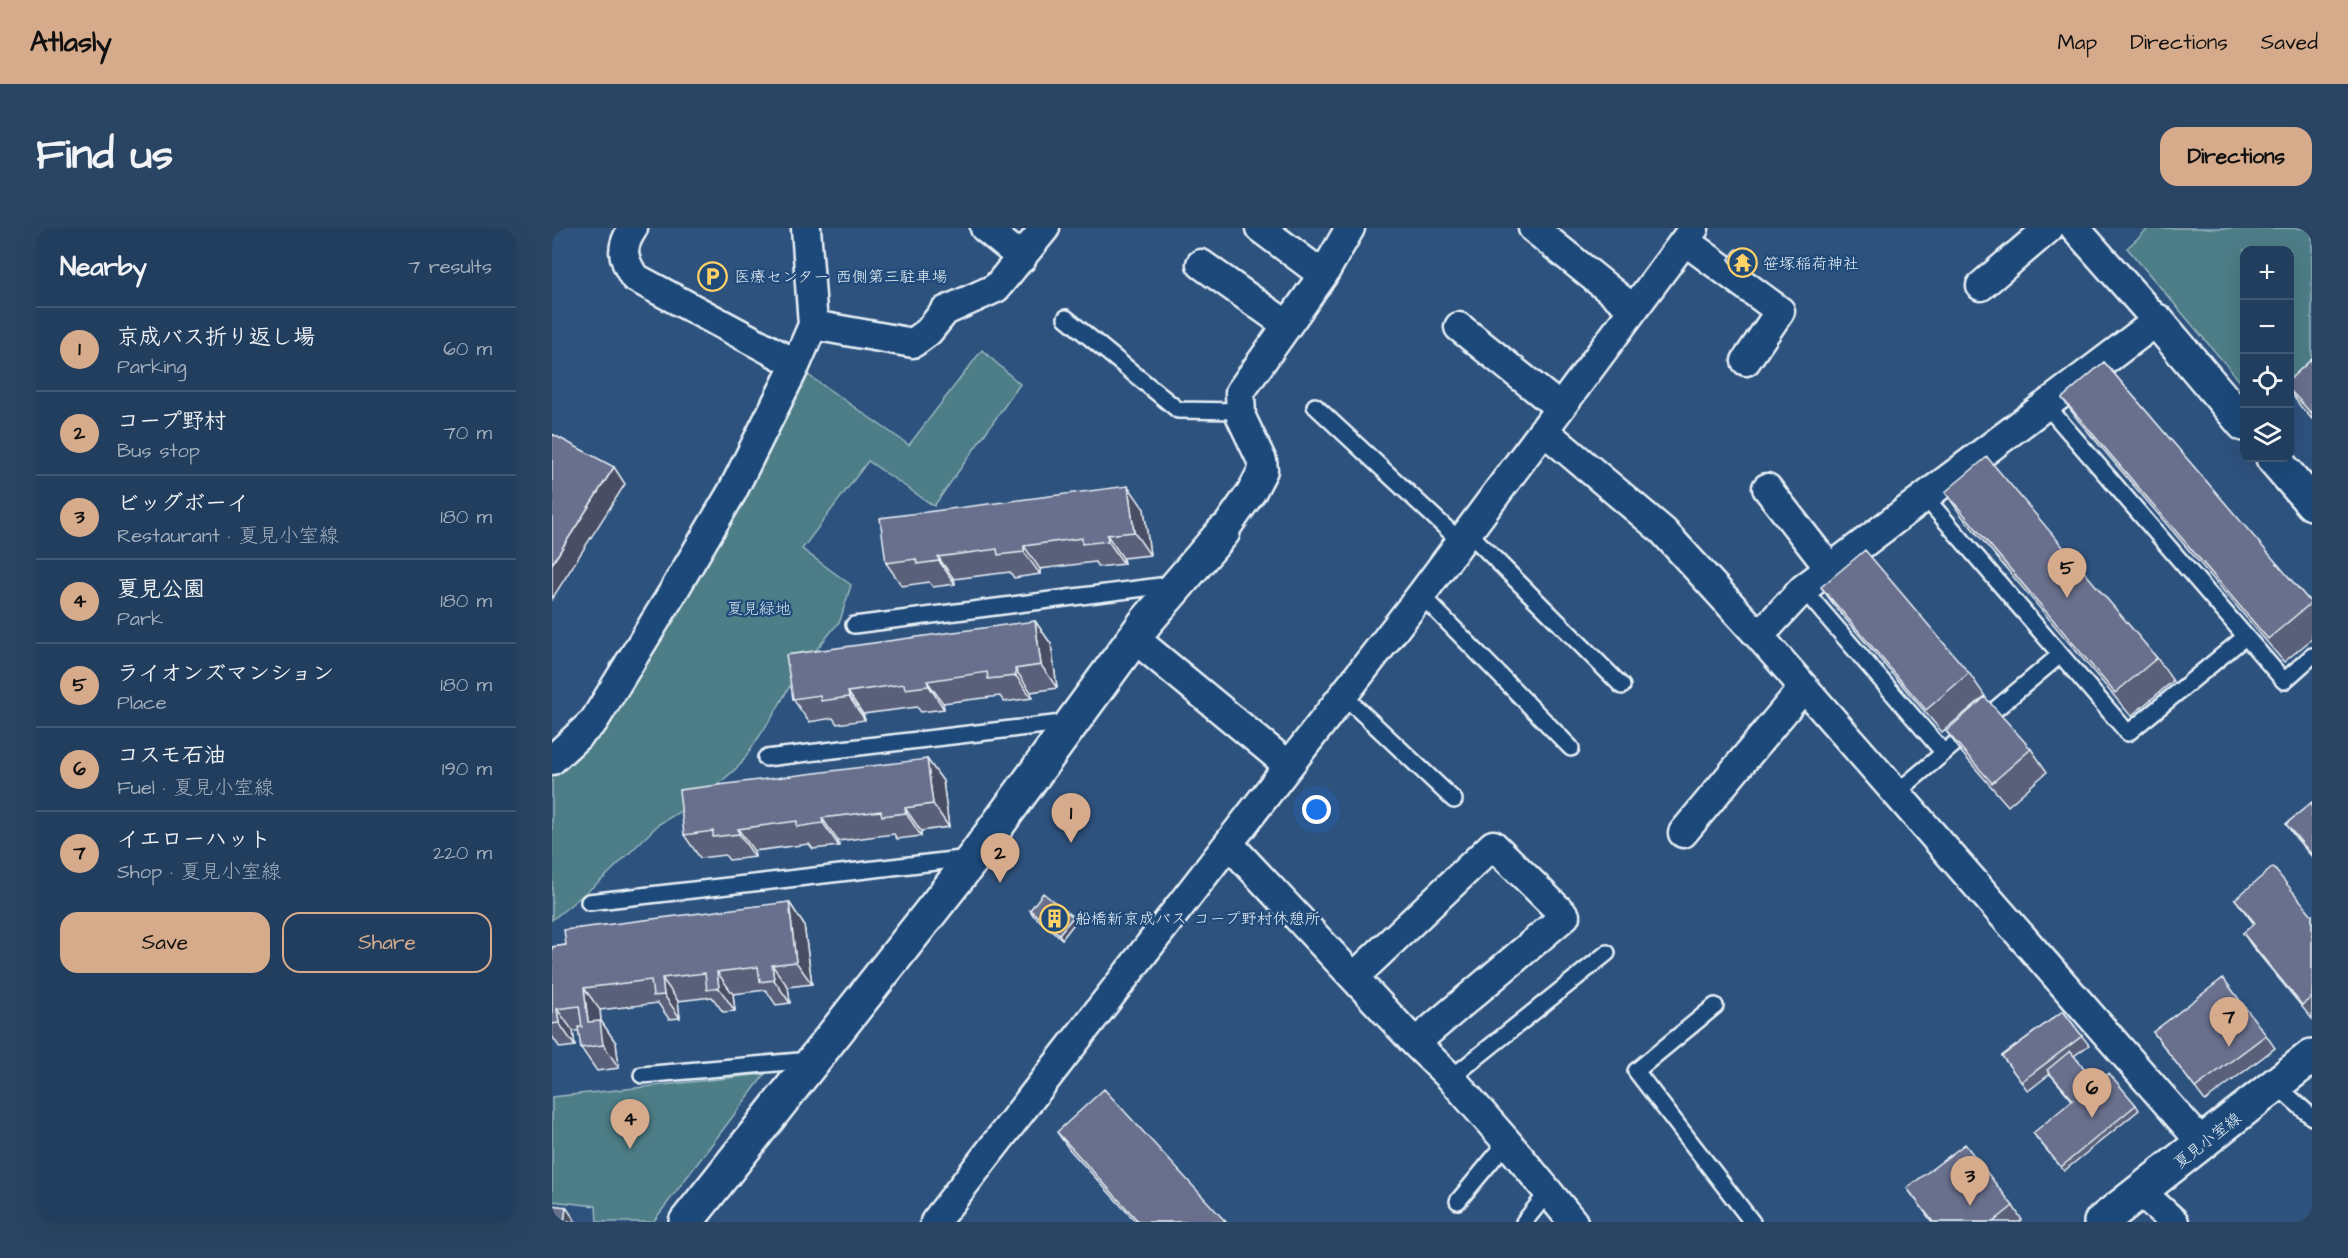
<!DOCTYPE html>
<meta charset="utf-8">
<style>
body{margin:0;font-family:"Architects Daughter","Klee One",sans-serif;background:#2a4564;color:#f1f3f6}
.controls{position:absolute;right:18px;top:18px;display:grid;overflow:hidden;border-radius:12px;box-shadow:0 6px 24px #0002}
.controls button{width:54px;height:54px;display:grid;place-items:center;padding:0;border:0;border-bottom:2px solid #3f5773;background:#223e5e;color:#f1f3f6;font:30px sans-serif}
.you{position:absolute;left:765px;top:582px;width:21px;height:21px;margin:-15px;border:4px solid #fff;border-radius:50%;background:#1a73e8;box-shadow:0 0 0 9px #1a73e833}
.badge{display:grid;place-items:center;width:39px;height:39px;border-radius:50%;background:#d6ab8b;color:#111;font-size:20px;font-weight:700}
.pin{position:absolute;translate:-50% -50px;filter:drop-shadow(0 2px 3px #0008)}
.pin::after{content:'';position:absolute;top:32px;width:21px;height:18px;background:inherit;clip-path:polygon(0 0,100% 0,50% 100%)}
.list{margin:0;padding:0;list-style:none}
h2{display:flex;justify-content:space-between;align-items:center;height:78px;margin:0;padding:0 24px;font-size:26px}
h2 small{font-size:20px;font-weight:400;color:#a2aebc}
.list li{display:grid;grid-template-columns:39px 1fr auto;gap:18px;align-items:center;box-sizing:border-box;height:84px;padding:0 24px;border-top:2px solid #3f5773}
.list b{display:block;font-size:22px;white-space:nowrap}
.list p{margin:0;font-size:20px;white-space:nowrap;color:#a2aebc}
.list em{font-size:20px;font-style:normal;color:#a2aebc}
.actions{display:flex;gap:12px;padding:18px 24px}
.actions a{flex:1;padding:14px 0;border:2px solid #d6ab8b;border-radius:18px;text-align:center;font-size:21px;color:#d6ab8b}
.actions .main{background:#d6ab8b;color:#111}
.icon{flex:none;width:33px;height:33px;fill:none;stroke:currentColor;stroke-width:2;stroke-linecap:round;stroke-linejoin:round}
.map{position:relative;flex:none;width:1760px;height:994px;overflow:hidden;border-radius:18px}
header{display:flex;align-items:center;gap:36px;box-sizing:border-box;height:84px;padding:0 30px;background:#d6ab8b;color:#111}
header strong{font-size:28px}
nav{display:flex;gap:33px;margin-inline-start:auto;font-size:21px}
.intro{display:flex;align-items:center;justify-content:space-between;box-sizing:border-box;height:144px;padding:0 36px}
h1{margin:0;font-size:42px}
.button{padding:15px 27px;border-radius:18px;background:#d6ab8b;color:#111;font-size:21px;font-weight:700}
main{display:flex;gap:36px;padding:0 36px}
aside{flex:1;background:#223e5e;border-radius:18px;box-shadow:0 6px 24px #0002}
.map>svg:first-child{display:block}
</style>
<header>
<strong>Atlasly</strong>
<nav><a>Map</a><a>Directions</a><a>Saved</a></nav>
</header>
<div class="intro"><h1>Find us</h1><a class="button">Directions</a></div>
<main>
<aside>
<h2>Nearby<small>7 results</small></h2>
<ul class="list">
<li><span class="badge">1</span><div><b>京成バス折り返し場</b><p>Parking</p></div><em>60 m</em></li>
<li><span class="badge">2</span><div><b>コープ野村</b><p>Bus stop</p></div><em>70 m</em></li>
<li><span class="badge">3</span><div><b>ビッグボーイ</b><p>Restaurant · 夏見小室線</p></div><em>180 m</em></li>
<li><span class="badge">4</span><div><b>夏見公園</b><p>Park</p></div><em>180 m</em></li>
<li><span class="badge">5</span><div><b>ライオンズマンション</b><p>Place</p></div><em>180 m</em></li>
<li><span class="badge">6</span><div><b>コスモ石油</b><p>Fuel · 夏見小室線</p></div><em>190 m</em></li>
<li><span class="badge">7</span><div><b>イエローハット</b><p>Shop · 夏見小室線</p></div><em>220 m</em></li>
</ul>
<div class="actions"><a class="main">Save</a><a>Share</a></div>
</aside>
<div class="map">
<svg width="1760" height="994" viewBox="0 0 1760 994">
<rect width="100%" height="100%" fill="#2e527e"/>
<filter id="ink" filterUnits="userSpaceOnUse"><feTurbulence type="fractalNoise" baseFrequency=".0167" numOctaves="2"/><feDisplacementMap in="SourceGraphic" scale="12" xChannelSelector="R" yChannelSelector="G"/><feConvolveMatrix kernelMatrix="1 2 1 2 8 2 1 2 1" color-interpolation-filters="sRGB"/></filter>
<g filter="url(#ink)">
<path fill="#4d7d87" stroke="#9ab7c0" stroke-width="1.5" d="M 1597,0 L 1760,0 L 1760,147 L 1738,167 L 1738,22 L 1692,22 L 1692,158 L 1575,20 Z
M 430,122 L 468,156 L 382,278 L 316,233 L 250,321 L 299,357 L 288,393 L 245,445 L 222,486 L 189,536 L 152,569 L 107,596 L 53,649 L 0,692 L 0,543 L 191,269 L 256,147 L 357,217 Z
M 213,846 L 101,994 L 45,994 L 44,978 L 0,973 L 0,869 Z"/>
<g fill="none" stroke-linecap="round" stroke-linejoin="round">
<defs>
<path id="service" d="M 514,90 L 626,182 L 688,183
M 1494,177 L 1732,453 L 1760,428
M 763,178 L 908,313
M 1373,269 L 1576,505 L 1693,409
M 915,303 L 1070,458
M 1251,361 L 1392,525
M 869,367 L 1019,520
M 302,397 L 624,356
M 790,466 L 902,572
M 214,530 L 518,494
M 1343,566 L 1508,427
M 37,674 L 418,630
M 1163,778 L 1084,843 L 1200,994
M 90,847 L 258,832
M 899,850 L 1055,725
M 1724,857 L 1760,889
M 906,973 L 955,914
M 972,994 L 997,963"/>
<path id="minor" d="M 81,0 C 68,20 70,29 82,49 L 244,136
M 433,0 L 470,30
M 708,0 L 771,47
M 981,0 L 1081,81
M 1523,0 L 1605,93 L 1251,361 L 1207,408 L 1650,915
M 1133,13 L 1228,83 L 1194,133
M 649,36 L 735,97
M 1429,58 L 1497,0
M 261,97 L 361,115 L 376,104 L 393,83 L 444,60 L 493,0
M 907,99 L 1007,179
M 991,202 L 1111,303 L 1207,408
M 1215,260 L 1278,341
M 671,304 L 700,263 L 711,242 L 710,233 L 689,189 L 688,164 L 771,47 L 798,0
M 582,410 L 736,537
M 0,532 L 42,493 L 121,364 L 180,264 L 244,136 L 261,97 L 254,0
M 1131,605 L 1251,460
M 677,616 L 863,815 L 899,850 L 955,914 L 1021,994
M 802,749 L 941,617 L 1013,688 L 863,815
M 1589,964 L 1622,994
M 383,994 L 869,367 L 1142,0"/>
<path id="tertiary" d="M 1605,93 L 1692,196
M 1721,230 L 1760,275
M 134,994 L 422,629 L 593,395 L 671,304"/>
<path id="secondary" d="M 1549,994 L 1760,828"/>
</defs>
<use href="#service" stroke="#e8f1f8" stroke-width="20"/>
<use href="#minor" stroke="#e8f1f8" stroke-width="33"/>
<use href="#tertiary" stroke="#e8f1f8" stroke-width="38"/>
<use href="#secondary" stroke="#e8f1f8" stroke-width="38"/>
<use href="#service" stroke="#1f4a7a" stroke-width="15"/>
<use href="#minor" stroke="#1f4a7a" stroke-width="28"/>
<use href="#tertiary" stroke="#1f4a7a" stroke-width="33"/>
<use href="#secondary" stroke="#1f4a7a" stroke-width="33"/>
</g>
<path fill="#5a6079" stroke="#e8f1f8" stroke-width="1.5" d="M 1197,29 L 1200,34 L 1193,44 L 1180,36 L 1177,31 Z
M 1760,131 L 1760,191 L 1749,179 L 1737,162 L 1737,152 Z
M 1552,134 L 1760,377 L 1760,411 L 1732,434 L 1526,192 L 1510,170 Z
M 1393,264 L 1605,430 L 1621,453 L 1579,488 L 1409,287 Z
M 592,281 L 598,327 L 571,330 L 572,336 L 546,339 L 543,334 L 488,341 L 488,346 L 462,350 L 458,344 L 402,351 L 403,356 L 381,359 L 377,354 L 350,358 L 334,335 Z
M 1269,359 L 1417,445 L 1433,468 L 1390,504 L 1285,381 Z
M 483,393 L 499,416 L 505,460 L 479,464 L 480,470 L 452,474 L 448,468 L 391,475 L 392,481 L 369,484 L 365,479 L 311,486 L 313,492 L 285,496 L 281,490 L 257,494 L 241,471 Z
M 1394,503 L 1479,521 L 1495,544 L 1456,578 L 1410,525 Z
M 375,531 L 391,553 L 397,599 L 369,603 L 369,608 L 345,611 L 342,606 L 286,613 L 287,618 L 261,621 L 257,616 L 202,623 L 203,629 L 177,632 L 173,627 L 148,630 L 132,607 Z
M 1760,574 L 1760,629 L 1743,609 L 1734,596 Z
M 1683,671 L 1760,687 L 1760,791 L 1700,718 L 1691,705 L 1702,696 Z
M 237,674 L 252,697 L 260,756 L 236,759 L 238,775 L 224,777 L 214,762 L 181,766 L 183,783 L 171,784 L 160,769 L 126,773 L 128,790 L 117,791 L 106,775 L 48,782 L 49,793 L 64,815 L 67,840 L 45,843 L 29,820 L 27,803 L 21,803 L 23,818 L 8,820 L 0,808 L 0,719 L 14,717 Z
M 478,682 L 521,689 L 524,693 L 510,711 L 481,687 Z
M 1511,783 L 1537,817 L 1522,828 L 1545,856 L 1584,877 L 1587,882 L 1512,943 L 1484,909 L 1520,872 L 1498,846 L 1476,863 L 1450,828 Z
M 1601,804 L 1714,807 L 1723,820 L 1653,873 Z
M 505,904 L 674,994 L 584,994 L 517,921 Z
M 1355,960 L 1461,978 L 1470,992 L 1467,994 L 1380,994 Z"/>
<path fill="#4a4e63" stroke="#e8f1f8" stroke-width="1.5" d="M 1197,29 L 1200,34 L 1193,44 L 1190,40 Z
M 62,239 L 73,256 L 0,371 L 0,336 Z
M 576,258 L 592,281 L 598,327 L 582,304 Z
M 555,307 L 571,330 L 572,336 L 556,313 Z
M 472,318 L 488,341 L 488,346 L 472,324 Z
M 386,329 L 402,351 L 403,356 L 387,333 Z
M 483,393 L 499,416 L 505,460 L 489,437 Z
M 463,441 L 479,464 L 480,470 L 464,448 Z
M 375,453 L 391,475 L 392,481 L 377,458 Z
M 296,464 L 311,486 L 313,492 L 297,469 Z
M 375,531 L 391,553 L 397,599 L 381,576 Z
M 353,580 L 369,603 L 369,608 L 354,585 Z
M 270,590 L 286,613 L 287,618 L 271,595 Z
M 186,601 L 202,623 L 203,629 L 187,606 Z
M 237,674 L 252,697 L 260,756 L 244,734 Z
M 521,689 L 524,693 L 510,711 L 507,706 Z
M 220,737 L 236,759 L 238,775 L 222,752 Z
M 165,744 L 181,766 L 183,783 L 167,760 Z
M 110,750 L 126,773 L 128,790 L 112,767 Z
M 32,760 L 48,782 L 49,793 L 64,815 L 67,840 L 36,794 Z
M 5,781 L 21,803 L 23,818 L 7,795 Z
M 14,979 L 24,994 L 12,994 Z"/>
<path fill="#69708d" stroke="#e8f1f8" stroke-width="1.5" d="M 1184,21 L 1197,29 L 1190,40 L 1177,31 Z
M 1760,131 L 1760,186 L 1737,161 L 1737,152 Z
M 1552,134 L 1759,375 L 1716,411 L 1510,170 Z
M 0,206 L 62,239 L 0,336 Z
M 1435,229 L 1605,430 L 1563,465 L 1393,264 Z
M 576,258 L 582,304 L 555,307 L 556,313 L 530,316 L 530,310 L 472,318 L 472,324 L 446,327 L 445,321 L 386,329 L 387,333 L 365,336 L 364,331 L 334,335 L 328,290 Z
M 1313,322 L 1417,445 L 1374,482 L 1269,359 Z
M 483,393 L 489,437 L 463,441 L 464,448 L 436,451 L 435,444 L 375,453 L 377,458 L 353,461 L 352,456 L 296,464 L 297,469 L 269,473 L 268,467 L 241,471 L 234,427 Z
M 1433,469 L 1479,521 L 1440,555 L 1394,503 Z
M 375,531 L 381,576 L 353,580 L 354,585 L 330,588 L 329,583 L 270,590 L 271,595 L 245,599 L 245,593 L 186,601 L 187,606 L 161,609 L 161,603 L 132,607 L 127,562 Z
M 1760,574 L 1760,627 L 1734,596 Z
M 1721,639 L 1760,687 L 1760,769 L 1750,777 L 1691,705 L 1703,695 L 1683,671 Z
M 491,665 L 521,689 L 507,706 L 478,682 Z
M 237,674 L 244,734 L 220,737 L 222,752 L 208,754 L 206,739 L 165,744 L 167,760 L 155,762 L 153,745 L 110,750 L 112,767 L 101,768 L 99,752 L 32,760 L 36,794 L 48,793 L 51,817 L 29,820 L 26,799 L 30,799 L 27,778 L 5,781 L 7,795 L 0,796 L 0,719 L 14,717 L 12,702 Z
M 1671,750 L 1714,807 L 1643,860 L 1601,804 Z
M 1511,783 L 1530,808 L 1469,854 L 1450,828 Z
M 1518,823 L 1545,856 L 1557,845 L 1584,877 L 1509,939 L 1481,905 L 1521,872 L 1495,842 Z
M 552,861 L 674,994 L 587,994 L 505,904 Z
M 1413,916 L 1461,978 L 1441,994 L 1381,994 L 1355,960 Z
M 0,977 L 14,979 L 12,994 L 0,994 Z"/>
</g>
<defs>
<symbol id="temple-ring" viewBox="-11 -11 22 22"><circle r="9.5" fill="#1f4a7a" stroke="#ffd166" stroke-width="1.5"/><path d="M0-6L5-2H3V0L6.5 2.5H4V6H1.5V3h-3V6H-4V2.5H-6.5L-3 0V-2H-5Z" fill="#ffd166"/></symbol>
<symbol id="parking-ring" viewBox="-11 -11 22 22"><circle r="9.5" fill="#1f4a7a" stroke="#ffd166" stroke-width="1.5"/><path d="M-3.5-5.5H1a3.5 3.5 0 0 1 0 7H-1V5.5H-3.5ZM-1-3.4V-.6H.8a1.4 1.4 0 0 0 0-2.8Z" fill="#ffd166"/></symbol>
<symbol id="building-ring" viewBox="-11 -11 22 22"><circle r="9.5" fill="#1f4a7a" stroke="#ffd166" stroke-width="1.5"/><path d="M-4-6H4V6H1V3H-1V6H-4ZM-2.5-4.3h1.7v1.8h-1.7ZM.8-4.3h1.7v1.8H.8ZM-2.5-1h1.7V.8h-1.7ZM.8-1h1.7V.8H.8Z" fill="#ffd166"/></symbol>
</defs>
<g fill-rule="evenodd">
<use href="#temple-ring" x="1174" y="18" width="33" height="33"/>
<use href="#parking-ring" x="144" y="32" width="33" height="33"/>
<use href="#building-ring" x="486" y="674" width="33" height="33"/>
</g>
<g text-anchor="middle" stroke-width="4.5" stroke-linejoin="round" paint-order="stroke">
<g font-size="16" fill="#e8f1f8" stroke="#1f4a7a" text-anchor="start">
<text x="1211" y="41">笹塚稲荷神社</text>
<text x="182" y="54">医療センター 西側第三駐車場</text>
<text x="523" y="696">船橋新京成バス コープ野村休憩所</text>
</g>
<g font-size="16" fill="#d1e0e7" stroke="#1f4a7a">
<text x="207" y="386">夏見緑地</text>
</g>
<g font-size="16" fill="#e8f1f8" stroke="#1f4a7a">
<text transform="translate(1655 912) rotate(-38)" y="6">夏見小室線</text>
</g>
</g>
</svg>
<div class="controls">
<button>+</button>
<button>−</button>
<button><svg class="icon" aria-label="locate" viewBox="0 0 24 24"><circle cx="12" cy="12" r="6"/><path d="M12 2v4M12 18v4M2 12h4M18 12h4"/></svg></button>
<button><svg class="icon" aria-label="layers" viewBox="0 0 24 24"><path d="M12 4l9 5-9 5-9-5zM3 14l9 5 9-5"/></svg></button>
</div>
<div class="you"></div>
<div class="pin badge" style="left:519px;top:615px">1</div>
<div class="pin badge" style="left:448px;top:655px">2</div>
<div class="pin badge" style="left:1418px;top:978px">3</div>
<div class="pin badge" style="left:78px;top:921px">4</div>
<div class="pin badge" style="left:1515px;top:370px">5</div>
<div class="pin badge" style="left:1540px;top:890px">6</div>
<div class="pin badge" style="left:1677px;top:819px">7</div>
</div>
</main>
